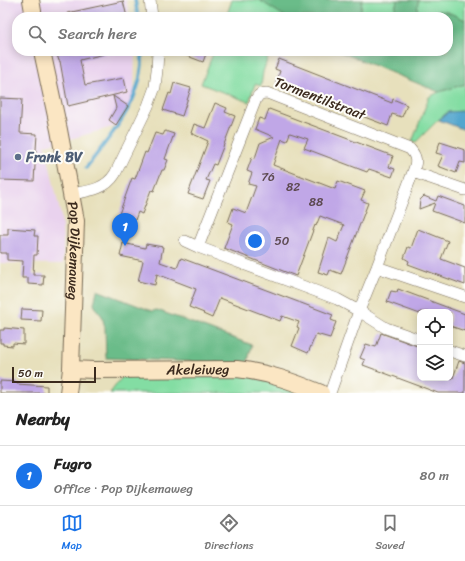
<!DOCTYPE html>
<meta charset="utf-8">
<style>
body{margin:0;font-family:Sriracha,sans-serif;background:#f2f2f2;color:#222}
.controls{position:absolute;right:12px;bottom:12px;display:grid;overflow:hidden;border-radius:8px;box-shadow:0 2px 10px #0003}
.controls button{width:36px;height:36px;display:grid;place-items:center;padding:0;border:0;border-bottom:1px solid #e0e0e0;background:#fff;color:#222;font:20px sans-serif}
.scale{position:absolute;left:12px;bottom:10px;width:84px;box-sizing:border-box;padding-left:4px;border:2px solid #3b2a1e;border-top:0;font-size:11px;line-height:14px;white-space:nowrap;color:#3b2a1e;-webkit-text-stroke:3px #fdfcf7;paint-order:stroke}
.you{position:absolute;left:255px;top:241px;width:14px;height:14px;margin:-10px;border:3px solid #fff;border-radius:50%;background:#1a73e8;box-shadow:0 0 0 6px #1a73e833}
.badge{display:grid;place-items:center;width:26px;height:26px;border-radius:50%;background:#1a73e8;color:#fff;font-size:13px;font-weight:700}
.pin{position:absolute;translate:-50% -33px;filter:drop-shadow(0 1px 2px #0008)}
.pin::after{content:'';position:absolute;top:21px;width:14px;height:12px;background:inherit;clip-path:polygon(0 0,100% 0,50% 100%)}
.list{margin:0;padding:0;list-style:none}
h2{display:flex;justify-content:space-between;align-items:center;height:52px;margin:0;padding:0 16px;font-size:17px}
h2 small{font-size:13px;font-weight:400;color:#767676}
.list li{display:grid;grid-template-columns:26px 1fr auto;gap:12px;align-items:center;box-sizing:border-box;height:60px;padding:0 16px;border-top:1px solid #e0e0e0}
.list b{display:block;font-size:15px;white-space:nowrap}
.list p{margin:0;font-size:13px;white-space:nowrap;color:#767676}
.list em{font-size:13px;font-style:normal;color:#767676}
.icon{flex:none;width:22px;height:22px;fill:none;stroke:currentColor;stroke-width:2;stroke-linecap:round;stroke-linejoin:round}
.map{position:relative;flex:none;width:465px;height:393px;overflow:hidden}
.search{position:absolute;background:#fff;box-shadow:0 2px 10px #0003;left:12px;right:12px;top:12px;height:44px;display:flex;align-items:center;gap:10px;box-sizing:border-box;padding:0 14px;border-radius:16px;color:#767676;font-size:15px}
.sheet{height:112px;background:#fff}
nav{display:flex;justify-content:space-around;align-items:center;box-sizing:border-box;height:56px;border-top:1px solid #e0e0e0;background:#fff;font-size:11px;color:#767676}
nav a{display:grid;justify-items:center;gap:2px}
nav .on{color:#1a73e8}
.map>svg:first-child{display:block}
</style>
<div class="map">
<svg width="465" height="393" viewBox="0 0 465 393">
<rect width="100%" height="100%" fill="#fdfcf7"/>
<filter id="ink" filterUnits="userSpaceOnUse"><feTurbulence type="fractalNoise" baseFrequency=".025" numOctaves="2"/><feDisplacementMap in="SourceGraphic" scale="8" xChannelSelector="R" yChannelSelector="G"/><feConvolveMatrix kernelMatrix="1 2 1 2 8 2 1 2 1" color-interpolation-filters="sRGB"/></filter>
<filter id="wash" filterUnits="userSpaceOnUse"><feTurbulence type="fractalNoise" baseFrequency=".012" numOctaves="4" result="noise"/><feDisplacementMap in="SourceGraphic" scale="16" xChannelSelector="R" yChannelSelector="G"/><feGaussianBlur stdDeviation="0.9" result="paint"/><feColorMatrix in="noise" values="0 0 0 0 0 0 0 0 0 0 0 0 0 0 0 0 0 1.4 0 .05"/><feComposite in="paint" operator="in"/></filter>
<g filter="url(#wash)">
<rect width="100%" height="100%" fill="#e7e0bc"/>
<path fill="#e9d2ee" d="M 0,0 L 126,0 L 130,17 L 17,17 L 17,51 L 135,51 L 134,92 L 130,104 L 116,126 L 74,138 L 45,145 L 61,216 L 63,241 L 63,264 L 0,263 Z"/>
<path fill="#83dda3" stroke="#5f8460" d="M 232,0 L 259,0 L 286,17 L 226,17 Z
M 362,0 L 397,0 L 395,10 L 397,17 L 360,17 Z
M 418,0 L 465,0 L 465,20 L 445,11 L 420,17 L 417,13 Z
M 214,51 L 270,51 L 263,72 L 261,86 L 255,84 L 249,102 L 201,84 Z
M 465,84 L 465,111 L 448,112 L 438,120 L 415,143 L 412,142 L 429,97 L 439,92 Z
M 246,375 L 307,393 L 110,393 L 122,377 Z"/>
<path fill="#6abc89" stroke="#527354" d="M 259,0 L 362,0 L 360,17 L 286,17 Z
M 397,0 L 418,0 L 417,13 L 420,16 C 437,6 449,12 465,20 L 465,84 L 439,92 L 338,51 L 448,51 L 448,17 L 397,17 L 395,10 Z
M 97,290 L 152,311 L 157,310 L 252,345 L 247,364 L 106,358 L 105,328 L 102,316 L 97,310 L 94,304 Z"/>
<path fill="#53a6ce" stroke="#476876" d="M 465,111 L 465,130 L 439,120 L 448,112 Z"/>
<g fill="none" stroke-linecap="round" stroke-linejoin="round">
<path stroke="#53a6ce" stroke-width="3.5" d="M 135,0 L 138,17
M 86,168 C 113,132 145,99 142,51"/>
</g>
<g id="blocks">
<path fill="#c0a7e7" d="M 123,1 L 127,17 L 67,17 L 67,13 Z
M 56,51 L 104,51 L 104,54 L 80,60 L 85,85 L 124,78 L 127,92 L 68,106 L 60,61 L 59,61 Z
M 177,51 L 207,51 L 203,62 L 177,52 Z
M 279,59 L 392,103 L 393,99 L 407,105 L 402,117 L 392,114 L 388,126 L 276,83 L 280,71 L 275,69 Z
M 174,83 L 191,88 L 182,116 L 163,110 L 169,93 L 171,94 Z
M 113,96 L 128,106 L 116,125 L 109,120 L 116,108 Z
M 0,98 L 22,99 L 20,133 L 37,134 L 34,181 L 0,180 Z
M 215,103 L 227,108 L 225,112 L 235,116 L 216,165 L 213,164 L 206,180 L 210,181 L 203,199 L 188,194 L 208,141 L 191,133 L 194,124 L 205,128 Z
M 269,109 L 393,156 L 389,167 L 395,169 L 392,177 L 369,169 L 367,172 L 304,148 L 308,139 L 290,133 L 287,141 L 282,139 L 273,165 L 335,189 L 338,181 L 365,191 L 361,200 L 368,203 L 341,274 L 330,270 L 328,275 L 318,272 L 329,238 L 337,242 L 344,225 L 320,216 L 316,226 L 315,225 L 296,276 L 224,248 L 233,224 L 228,222 L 233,208 L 246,213 L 256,186 L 248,184 L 252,173 L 247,171 L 252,157 L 255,158 L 260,143 L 274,137 L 255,129 L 259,118 L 265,120 Z
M 165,131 L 174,134 L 165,159 L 168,160 L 164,170 L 162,170 L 154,191 L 151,190 L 142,214 L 138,212 L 135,220 L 119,214 L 132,178 L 135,179 L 145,152 L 147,153 L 155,133 L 163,135 Z
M 440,142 L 465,150 L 465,163 L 460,162 L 456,173 L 438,166 L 443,155 L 436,153 Z
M 424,196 L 436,201 L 438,196 L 465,206 L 465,223 L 432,211 L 435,203 L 419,209 L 420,200 Z
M 8,228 L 35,230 L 34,236 L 38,236 L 37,255 L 34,255 L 33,275 L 44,275 L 43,285 L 28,284 L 28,278 L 22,278 L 23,261 L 7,260 L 7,253 L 0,253 L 0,235 L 8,235 Z
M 418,229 L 448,241 L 441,259 L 465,268 L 465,285 L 408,264 L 409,261 L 404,258 L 408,247 L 411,248 Z
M 123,243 L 145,248 L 146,244 L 163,247 L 160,262 L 177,268 L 181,258 L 333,315 L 331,320 L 336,322 L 330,338 L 316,334 L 308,353 L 292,346 L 299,328 L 297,327 L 299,322 L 282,316 L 280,321 L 220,298 L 212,318 L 203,314 L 204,313 L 189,307 L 196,289 L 157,274 L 155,285 L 138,281 L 143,261 L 120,256 Z
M 398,289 L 465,314 L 465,331 L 450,326 L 450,312 L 420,312 L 420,314 L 387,302 L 391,291 L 397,292 Z
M 22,309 L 42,310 L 41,321 L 21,320 Z
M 4,328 L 24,330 L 24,344 L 13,343 L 13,346 L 3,345 L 3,343 L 0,343 L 0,330 L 4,330 Z
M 381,333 L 420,347 L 420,378 L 453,378 L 459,361 L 465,363 L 465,393 L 438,393 L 363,365 L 365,360 L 360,358 L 366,344 L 376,347 Z
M 0,381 L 18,382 L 17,384 L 47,386 L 47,393 L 0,393 Z"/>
</g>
</g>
<g filter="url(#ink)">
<use href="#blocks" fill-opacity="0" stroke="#776a55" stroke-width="1"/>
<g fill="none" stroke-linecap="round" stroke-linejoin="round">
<defs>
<path id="street" d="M 150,0 L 152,17
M 413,172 L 465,190
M 71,194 C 88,191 105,190 115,174 L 148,106 L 155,87 L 157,70 L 158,51
M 185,241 L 198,247 L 337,299 L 359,311 L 386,328 L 420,340
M 198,247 L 256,99 C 259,94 261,93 267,93 L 410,149 C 417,157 417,162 413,172 L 377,267 L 359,311 L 330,393
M 377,267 L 465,297
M 450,351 L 465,356"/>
<g id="secondary">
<path d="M 31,0 L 34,17"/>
<path id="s1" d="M 42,51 L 59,130 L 76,221 L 71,369 L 68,393"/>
<path id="s2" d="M 71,369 L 94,370 L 237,369 C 267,372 294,382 321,393"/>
</g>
</defs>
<use href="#street" stroke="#776a55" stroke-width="12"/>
<use href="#secondary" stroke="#776a55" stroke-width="18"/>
<use href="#street" stroke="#fff" stroke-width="11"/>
<use href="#secondary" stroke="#fbe6c3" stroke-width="16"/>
</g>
</g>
<circle fill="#5c6f8a" stroke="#fdfcf7" stroke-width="1.5" cx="18" cy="157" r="4"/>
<g text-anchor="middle" stroke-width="4" stroke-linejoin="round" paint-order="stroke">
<g font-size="12" fill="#5c4950">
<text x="268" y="181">76</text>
<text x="293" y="191">82</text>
<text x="316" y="206">88</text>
<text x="282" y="245">50</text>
</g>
<g font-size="14" fill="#3b2a1e" stroke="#fdfcf7">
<text transform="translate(320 98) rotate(21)" y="5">Tormentilstraat</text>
<text dy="5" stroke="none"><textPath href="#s1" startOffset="203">Pop Dijkemaweg</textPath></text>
<text dy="5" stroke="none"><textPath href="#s2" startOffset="127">Akeleiweg</textPath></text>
</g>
<g font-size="14" font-weight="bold" fill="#4e5e75" stroke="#fdfcf7" text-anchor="start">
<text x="26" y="162">Frank BV</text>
</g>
</g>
</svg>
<div class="controls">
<button><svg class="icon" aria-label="locate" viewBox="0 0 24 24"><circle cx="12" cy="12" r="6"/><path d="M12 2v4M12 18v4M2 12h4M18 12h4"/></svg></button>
<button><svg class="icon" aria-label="layers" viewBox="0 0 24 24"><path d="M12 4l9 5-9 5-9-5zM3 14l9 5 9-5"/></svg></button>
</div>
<div class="scale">50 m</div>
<div class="you"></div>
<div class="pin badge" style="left:125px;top:246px">1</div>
<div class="search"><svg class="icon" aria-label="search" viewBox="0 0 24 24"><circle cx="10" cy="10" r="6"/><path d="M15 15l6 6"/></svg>Search here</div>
</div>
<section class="sheet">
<h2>Nearby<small></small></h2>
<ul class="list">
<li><span class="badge">1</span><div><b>Fugro</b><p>Office · Pop Dijkemaweg</p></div><em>80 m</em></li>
</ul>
</section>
<nav>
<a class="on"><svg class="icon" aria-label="map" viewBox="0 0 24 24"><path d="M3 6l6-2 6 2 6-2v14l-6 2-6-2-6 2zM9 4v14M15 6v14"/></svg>Map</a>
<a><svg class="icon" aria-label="directions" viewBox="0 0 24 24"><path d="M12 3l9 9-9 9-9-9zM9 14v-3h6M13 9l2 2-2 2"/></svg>Directions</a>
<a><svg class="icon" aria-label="saved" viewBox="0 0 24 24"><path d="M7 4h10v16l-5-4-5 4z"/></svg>Saved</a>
</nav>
